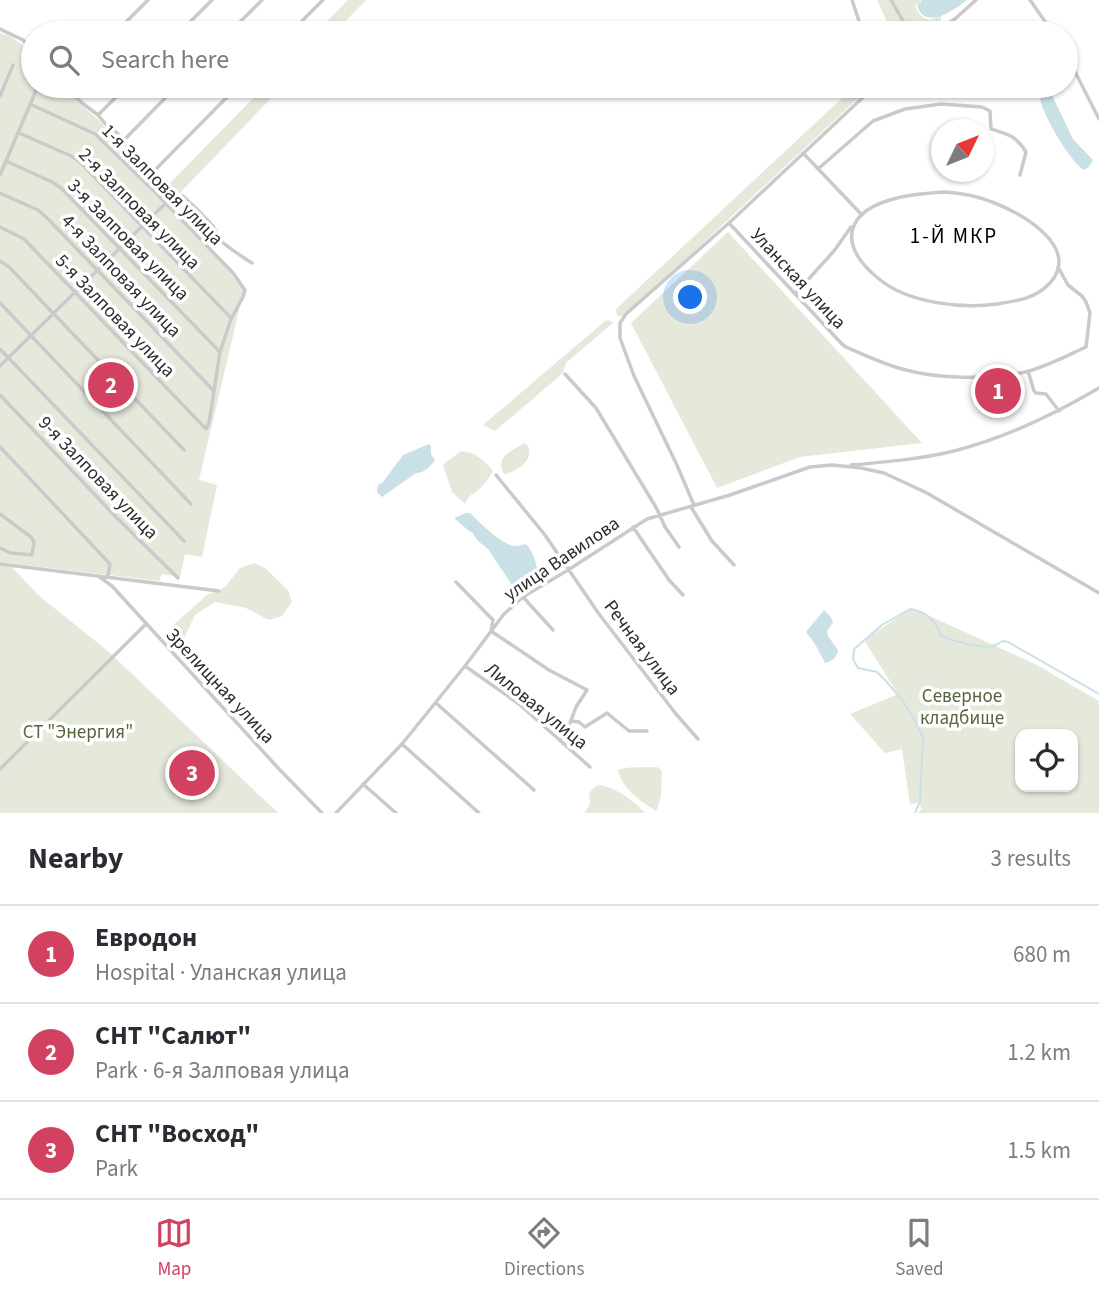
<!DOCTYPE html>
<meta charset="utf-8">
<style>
body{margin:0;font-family:"Source Sans 3",sans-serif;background:#f7f7f7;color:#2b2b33}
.controls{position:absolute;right:21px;bottom:21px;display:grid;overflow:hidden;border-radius:14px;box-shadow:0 2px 5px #0004}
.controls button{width:63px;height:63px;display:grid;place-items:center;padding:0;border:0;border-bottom:2px solid #e1e1e2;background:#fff;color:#2b2b33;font:35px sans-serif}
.compass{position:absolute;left:931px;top:119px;width:63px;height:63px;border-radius:50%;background:#fff;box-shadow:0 2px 5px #0004;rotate:47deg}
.you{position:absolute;left:691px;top:298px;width:24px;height:24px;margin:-18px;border:5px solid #fff;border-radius:50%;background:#1a73e8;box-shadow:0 0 0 10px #1a73e833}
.badge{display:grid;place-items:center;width:46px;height:46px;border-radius:50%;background:#d34160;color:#fff;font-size:23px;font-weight:700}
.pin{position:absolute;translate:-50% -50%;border:4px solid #fff;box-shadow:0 2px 7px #0006}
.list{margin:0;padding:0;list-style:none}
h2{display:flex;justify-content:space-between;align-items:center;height:91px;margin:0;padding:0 28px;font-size:30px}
h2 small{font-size:23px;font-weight:400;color:#7c7c81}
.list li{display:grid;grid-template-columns:46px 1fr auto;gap:21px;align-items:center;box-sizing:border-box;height:98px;padding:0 28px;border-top:2px solid #e1e1e2}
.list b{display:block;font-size:26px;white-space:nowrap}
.list p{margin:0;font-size:23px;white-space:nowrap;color:#7c7c81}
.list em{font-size:23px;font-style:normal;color:#7c7c81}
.icon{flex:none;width:38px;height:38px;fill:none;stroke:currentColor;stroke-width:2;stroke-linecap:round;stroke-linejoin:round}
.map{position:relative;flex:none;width:1099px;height:813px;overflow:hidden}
.search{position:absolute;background:#fff;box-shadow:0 2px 5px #0004;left:21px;right:21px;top:21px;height:77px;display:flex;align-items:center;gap:18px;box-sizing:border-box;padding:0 24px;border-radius:38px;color:#7c7c81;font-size:26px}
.sheet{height:385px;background:#fff}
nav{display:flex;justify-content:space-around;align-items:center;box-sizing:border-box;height:98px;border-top:2px solid #e1e1e2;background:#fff;font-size:19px;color:#7c7c81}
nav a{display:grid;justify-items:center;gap:4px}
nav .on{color:#d34160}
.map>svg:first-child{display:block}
</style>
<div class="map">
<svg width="1099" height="813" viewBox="0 0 1099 813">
<rect width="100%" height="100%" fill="#fff"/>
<path fill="#e5e9dc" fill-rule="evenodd" d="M 348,0 L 366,0 L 334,33 L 316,33 Z
M 877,0 L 920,0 L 921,2 L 915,5 C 918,14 921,17 930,20 L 941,15 L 941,20 L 926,33 L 892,33 Z
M 0,33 L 10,36 L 33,53 L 33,86 L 64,86 L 82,106 L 99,120 L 244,289 L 199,480 L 217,485 L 202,557 L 185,554 L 180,577 L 162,574 L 159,581 L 0,562 Z
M 265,86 L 283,86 L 178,195 L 168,185 Z
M 855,86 L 871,86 L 624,317 L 617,316 L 616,309 Z
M 728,232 L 922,443 L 800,457 L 717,488 L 631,323 Z
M 609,320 L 613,323 L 566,363 L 563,373 L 495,431 L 483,425 L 605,321 Z
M 525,443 C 539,457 517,472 504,474 C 494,457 512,450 525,443 Z
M 461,451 C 475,452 484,460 493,471 C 489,478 483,486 477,491 C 470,496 469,495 465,504 L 452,492 L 443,465 Z
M 254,563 L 265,568 L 288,590 L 292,602 L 282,616 L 269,620 L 246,608 L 215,602 L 195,615 L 185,636 L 174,646 L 165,636 L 171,627 L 208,594 L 219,591 L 226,586 L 240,568 Z
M 0,565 L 12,567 L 37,594 L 109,652 L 278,813 L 0,813 Z
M 912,608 L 1037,665 L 1099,701 L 1099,813 L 918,813 L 922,809 L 919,803 L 910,804 L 902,749 L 885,753 L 850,714 L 898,694 L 864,640 ZM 1020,734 L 1073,734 L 1073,787 L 1020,787 Z
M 657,767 L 662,771 L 661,795 L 657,811 C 642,803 621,788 618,770 C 627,766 646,768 657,767 Z
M 598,785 C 615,786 634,801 645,813 L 585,813 L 590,803 C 588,793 590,790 598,785 Z"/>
<path fill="#cae0e7" d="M 921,0 L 967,0 C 953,11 924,31 917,5 L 921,2 Z
M 1049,92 L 1051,93 L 1073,139 L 1093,160 L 1089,167 L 1084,170 C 1071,163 1040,111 1040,97 Z
M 429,444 L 431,446 L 431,454 L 435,460 C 430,467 424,473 416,473 L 382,497 L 377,492 L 378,485 L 383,482 L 403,455 Z
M 466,513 L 470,513 C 479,522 501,544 514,546 C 518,546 522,545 526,544 C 534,553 539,568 537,581 L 519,592 L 516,591 L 488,549 L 477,540 L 472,532 L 470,532 L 454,518 Z
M 824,610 L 831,617 L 833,623 L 827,631 L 828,636 L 838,650 C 837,657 833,661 825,663 L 815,644 L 806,632 Z"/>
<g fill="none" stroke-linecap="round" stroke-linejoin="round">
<path stroke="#cae0e7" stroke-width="2" d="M 915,813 L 920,801 L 923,737 L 918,726 L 903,701 L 886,681 L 877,672 L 858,668 L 853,659 L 854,649 L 882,625 L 910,609 C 925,611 937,621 941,636 C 953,641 980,649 993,646 C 996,645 1000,643 1003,641 L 1008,642 L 1099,694"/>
<path stroke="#cacaca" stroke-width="3.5" d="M 852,0 L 863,33
M 891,0 L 910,33
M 1030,0 L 1053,33
M 0,29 L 23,40 L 33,51
M 115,33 L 148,0
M 179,33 L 212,0
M 229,33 L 262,0
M 290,33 L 323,0
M 935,33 L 956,18 L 976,0
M 1066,54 L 1099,119
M 65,86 L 82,103 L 98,115 L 108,127 L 113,129 L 124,140 L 127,146 L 173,196 L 183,196 C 193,205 203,215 212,225 C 216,229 217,234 220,240 C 223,244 247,260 252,263
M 0,96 L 13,65
M 98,115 L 127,86
M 19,133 L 71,156 L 79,161 L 231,318
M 124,140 L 177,86
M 803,153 L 862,215
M 6,161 L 52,182 L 61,188 L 220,352
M 818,169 L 873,121 L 905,109 L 941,104 L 982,107 L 990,111 L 991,129 C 1008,134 1016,136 1026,152 L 1020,175
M 152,173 L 238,86
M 0,175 L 38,86
M 945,192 C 961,193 977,196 992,202 C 1020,212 1082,247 1050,283 C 1035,299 1017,301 997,304 C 961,309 908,303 879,279 C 837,245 844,211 897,198 C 913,194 929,193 945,192 Z
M 0,193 L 38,210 L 47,218 L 214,391
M 729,223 L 842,344 L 846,347 C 864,355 883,364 902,369 C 937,379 990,380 1025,372 C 1046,367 1066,356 1086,347 L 1090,313 L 1086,302 L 1082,296 L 1068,285 L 1058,267
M 0,227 L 24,239 L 206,429 L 209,423 L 220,352 L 231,319 L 243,297 L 245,290 L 233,273 L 156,193 L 95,134 L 30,104
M 0,261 L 9,267 L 184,450
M 795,294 L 834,251 L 851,227
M 0,303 L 191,504
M 0,349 L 184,541
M 0,366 L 173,196
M 1028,371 L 1034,391 L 1036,393 L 1046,394 L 1059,411
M 565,374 L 596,408 L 657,509 L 665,527 L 679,547
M 0,395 L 117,518 L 178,578
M 0,447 L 110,564 L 108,576
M 851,465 C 886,462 921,459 954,451 C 1006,438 1053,415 1099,388
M 496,475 L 545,535 L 599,614 L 676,714 L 698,739
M 694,505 L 676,463 L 634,376 L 620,338 L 620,323 L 626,314 L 729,223 L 875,86
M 691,507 L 712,541 L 734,565
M 0,514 L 31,537 L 34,542 L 32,555 L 11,553 L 0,548
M 633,527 L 669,580 L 683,595
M 0,564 L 219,591
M 98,576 L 112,586 L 279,769 L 322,813
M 456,582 L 493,620 L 491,631 L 549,670 L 587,690 L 576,707 L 567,731 L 560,740
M 523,597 L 553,630
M 465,666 L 519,704 L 590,767
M 436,703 L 534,790
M 571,721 L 579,722 L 585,727 L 607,713 L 629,731 L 647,731
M 402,744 L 479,813
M 0,769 L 146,624
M 363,784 L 396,813
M 336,813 L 402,744 L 465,666 L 504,614 L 523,597 L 568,570 L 647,519 L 730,495 L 810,467 L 832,465 L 861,468 L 884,473 L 927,493 L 1099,593"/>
</g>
<g text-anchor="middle" stroke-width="7" stroke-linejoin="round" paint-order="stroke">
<g font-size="19" fill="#2d2d2d" stroke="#fff">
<text transform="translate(163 184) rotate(45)" y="7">1-я Залповая улица</text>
<text transform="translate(140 208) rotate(45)" y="7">2-я Залповая улица</text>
<text transform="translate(129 239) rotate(45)" y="7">3-я Залповая улица</text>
<text transform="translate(122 275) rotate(46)" y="7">4-я Залповая улица</text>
<text transform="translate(799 278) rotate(47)" y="7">Уланская улица</text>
<text transform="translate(116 315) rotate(46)" y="7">5-я Залповая улица</text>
<text transform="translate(99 477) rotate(46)" y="7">9-я Залповая улица</text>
<text transform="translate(561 558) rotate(-34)" y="7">улица Вавилова</text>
<text transform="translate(643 647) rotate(53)" y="7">Речная улица</text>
<text transform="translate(221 685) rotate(47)" y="7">Зрелищная улица</text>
<text transform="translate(537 705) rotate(39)" y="7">Лиловая улица</text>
</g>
<g font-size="19" fill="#56643f" stroke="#fff">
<text x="962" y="702">Северное<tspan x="962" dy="22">кладбище</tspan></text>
<text x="78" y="738">СТ "Энергия"</text>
</g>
<g font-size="21" letter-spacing="2" fill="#000" stroke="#fff">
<text x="954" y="243">1-Й МКР</text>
</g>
</g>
</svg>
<div class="controls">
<button><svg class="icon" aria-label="locate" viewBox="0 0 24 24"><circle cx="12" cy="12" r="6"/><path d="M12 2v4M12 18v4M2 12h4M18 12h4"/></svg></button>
</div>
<svg class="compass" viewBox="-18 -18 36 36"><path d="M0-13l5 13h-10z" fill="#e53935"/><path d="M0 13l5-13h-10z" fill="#7c7c81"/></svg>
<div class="you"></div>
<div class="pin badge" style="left:998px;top:391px">1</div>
<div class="pin badge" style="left:111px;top:385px">2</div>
<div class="pin badge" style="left:192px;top:773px">3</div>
<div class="search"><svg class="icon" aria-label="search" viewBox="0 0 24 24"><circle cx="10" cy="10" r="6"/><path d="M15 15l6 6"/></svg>Search here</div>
</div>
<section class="sheet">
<h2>Nearby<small>3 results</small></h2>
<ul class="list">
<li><span class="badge">1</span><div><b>Евродон</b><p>Hospital · Уланская улица</p></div><em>680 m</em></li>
<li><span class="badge">2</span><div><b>СНТ &quot;Салют&quot;</b><p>Park · 6-я Залповая улица</p></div><em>1.2 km</em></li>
<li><span class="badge">3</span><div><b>СНТ &quot;Восход&quot;</b><p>Park</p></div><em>1.5 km</em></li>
</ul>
</section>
<nav>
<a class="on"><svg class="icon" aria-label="map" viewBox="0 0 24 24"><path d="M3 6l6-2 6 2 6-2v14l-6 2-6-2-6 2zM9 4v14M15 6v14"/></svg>Map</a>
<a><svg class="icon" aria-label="directions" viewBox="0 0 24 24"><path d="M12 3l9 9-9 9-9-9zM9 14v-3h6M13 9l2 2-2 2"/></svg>Directions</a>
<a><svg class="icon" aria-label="saved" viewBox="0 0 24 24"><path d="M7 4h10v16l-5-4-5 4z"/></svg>Saved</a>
</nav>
